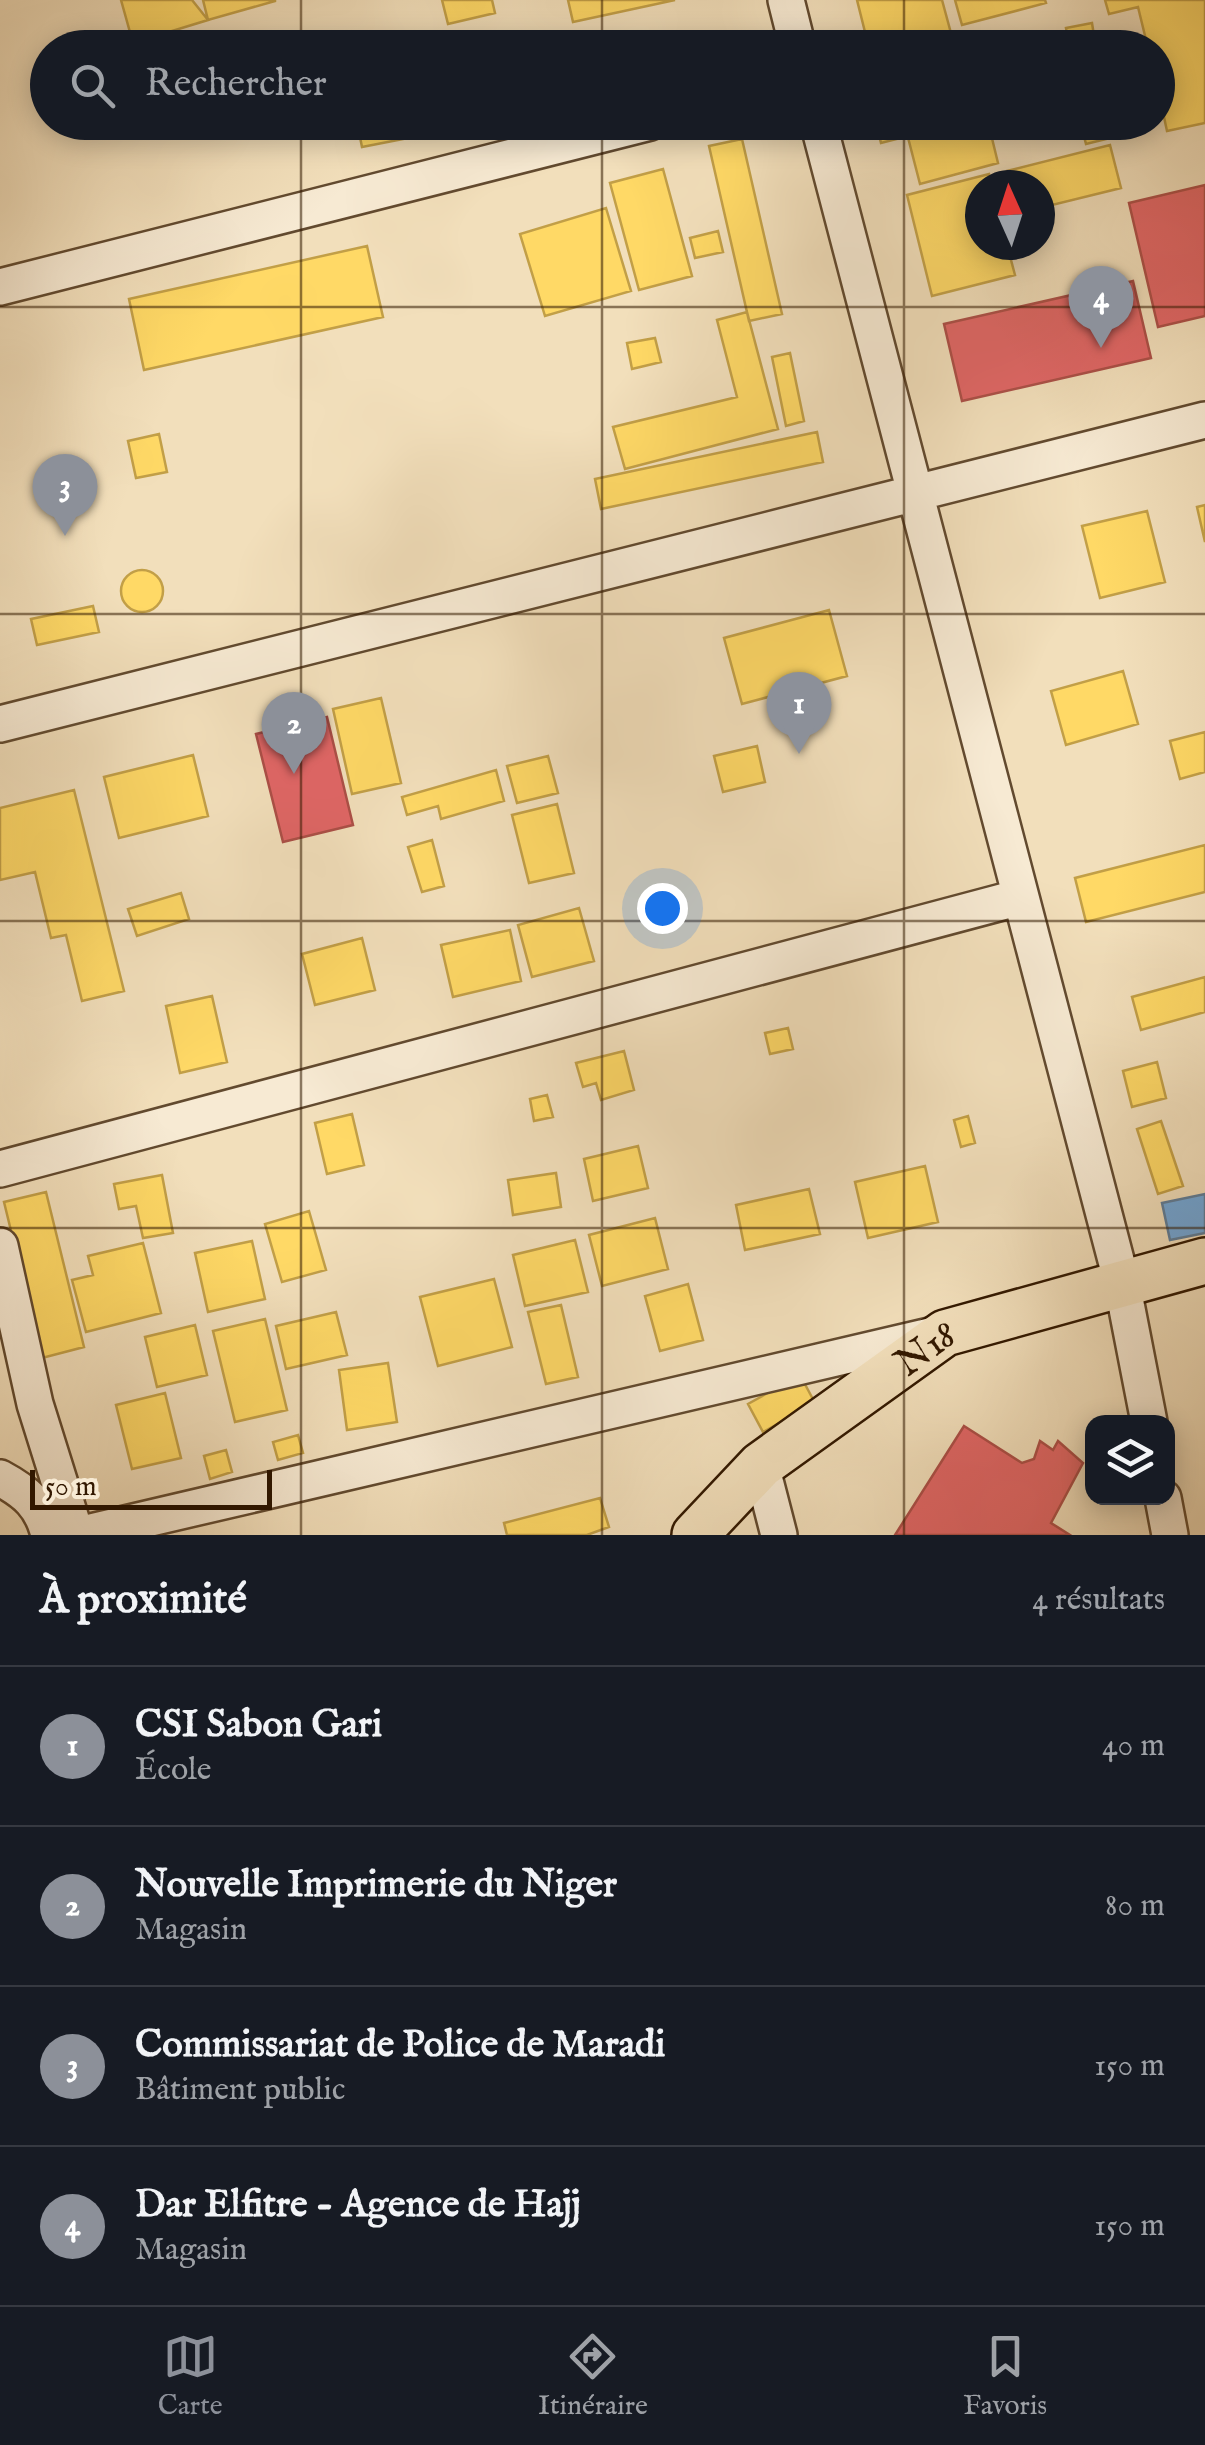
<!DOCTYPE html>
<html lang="fr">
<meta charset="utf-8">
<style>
body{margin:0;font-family:"IM FELL English",serif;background:#242831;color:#f1f3f6}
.controls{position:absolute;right:30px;bottom:30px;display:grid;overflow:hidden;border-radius:20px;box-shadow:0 5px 25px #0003}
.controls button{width:90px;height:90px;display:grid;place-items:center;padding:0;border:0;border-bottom:2px solid #363941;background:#171b24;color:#f1f3f6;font:50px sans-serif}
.compass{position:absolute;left:965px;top:170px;width:90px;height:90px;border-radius:50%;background:#171b24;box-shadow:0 5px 25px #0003;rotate:357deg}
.scale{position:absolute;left:30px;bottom:25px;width:242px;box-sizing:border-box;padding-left:10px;border:5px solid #321800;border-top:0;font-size:28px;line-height:35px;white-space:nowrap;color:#321800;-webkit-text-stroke:8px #f7ead3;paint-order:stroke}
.you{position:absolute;left:662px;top:908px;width:35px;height:35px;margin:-25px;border:8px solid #fff;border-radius:50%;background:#1a73e8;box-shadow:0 0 0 15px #1a73e833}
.badge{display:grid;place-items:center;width:65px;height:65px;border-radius:50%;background:#8c9099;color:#fff;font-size:32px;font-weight:700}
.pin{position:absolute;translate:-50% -82px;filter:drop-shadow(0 2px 5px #0008)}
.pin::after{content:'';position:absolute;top:52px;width:35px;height:30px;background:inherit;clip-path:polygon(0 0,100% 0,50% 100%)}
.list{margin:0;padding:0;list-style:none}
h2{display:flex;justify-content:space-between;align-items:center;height:130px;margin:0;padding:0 40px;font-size:42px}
h2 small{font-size:32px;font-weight:400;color:#9ea1a6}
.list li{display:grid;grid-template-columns:65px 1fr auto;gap:30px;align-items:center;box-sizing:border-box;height:160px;padding:0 40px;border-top:2px solid #363941}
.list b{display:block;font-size:38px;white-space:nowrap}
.list p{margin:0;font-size:32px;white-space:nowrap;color:#9ea1a6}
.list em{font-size:32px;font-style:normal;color:#9ea1a6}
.icon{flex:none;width:55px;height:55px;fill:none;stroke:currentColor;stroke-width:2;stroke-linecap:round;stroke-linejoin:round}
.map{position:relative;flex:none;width:1205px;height:1535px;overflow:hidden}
.search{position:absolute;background:#171b24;box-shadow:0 5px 25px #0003;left:30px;right:30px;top:30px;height:110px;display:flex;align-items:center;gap:25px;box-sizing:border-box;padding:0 35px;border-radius:55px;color:#9ea1a6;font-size:38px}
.sheet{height:770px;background:#171b24}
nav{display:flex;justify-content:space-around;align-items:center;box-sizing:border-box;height:140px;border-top:2px solid #363941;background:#171b24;font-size:28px;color:#9ea1a6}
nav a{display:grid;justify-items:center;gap:5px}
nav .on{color:#8c9099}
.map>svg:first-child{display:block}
</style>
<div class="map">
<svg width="1205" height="1535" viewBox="0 0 1205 1535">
<rect width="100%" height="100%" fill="#f2dfbb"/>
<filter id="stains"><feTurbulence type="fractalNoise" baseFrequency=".002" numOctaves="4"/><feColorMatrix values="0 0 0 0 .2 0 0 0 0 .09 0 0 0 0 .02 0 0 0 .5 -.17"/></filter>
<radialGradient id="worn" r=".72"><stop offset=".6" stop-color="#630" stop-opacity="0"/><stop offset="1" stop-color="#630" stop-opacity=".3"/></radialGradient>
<path fill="#ffd966" stroke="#c29f47" stroke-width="2.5" d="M 121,0 L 192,0 L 208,20 L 133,43 Z
M 203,0 L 275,0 L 275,1 L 208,20 Z
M 442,0 L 492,0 L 495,13 L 448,24 Z
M 568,0 L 675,0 L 573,22 Z
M 857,0 L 942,0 L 955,48 L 869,48 Z
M 955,0 L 1045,0 L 1046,3 L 962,25 Z
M 1105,0 L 1205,0 L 1205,123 L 1167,131 L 1158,89 L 1158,48 L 1148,48 L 1138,7 L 1109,14 Z
M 1092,23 L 1096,48 L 1070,48 L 1066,28 Z
M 296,32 L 300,48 L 233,48 Z
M 623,32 L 627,48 L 564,48 Z
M 357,122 L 400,122 L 403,139 L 362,147 Z
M 876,122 L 900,122 L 904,137 L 881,143 Z
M 904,122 L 988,122 L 998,163 L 920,184 Z
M 1089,122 L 1127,122 L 1130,133 L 1086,144 L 1081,125 Z
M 742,139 L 782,314 L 749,321 L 709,146 Z
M 1110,145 L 1121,188 L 1040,208 L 1040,185 L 1010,185 L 1007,171 Z
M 663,169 L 692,276 L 639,290 L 610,183 Z
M 989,174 L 992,185 L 980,185 L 980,245 L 1007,245 L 1015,275 L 932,296 L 907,195 Z
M 606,208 L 631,291 L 545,316 L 520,234 Z
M 718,231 L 723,252 L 695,258 L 690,238 Z
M 367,246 L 383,317 L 144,370 L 129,299 Z
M 747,312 L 778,429 L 625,469 L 613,427 L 737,397 L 717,320 Z
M 655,338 L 661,362 L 632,369 L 627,343 Z
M 790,353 L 804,421 L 786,426 L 772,357 Z
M 817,432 L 823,462 L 601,509 L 595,479 Z
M 159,434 L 167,472 L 136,478 L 128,441 Z
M 1205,505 L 1205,542 L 1197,507 Z
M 1147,511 L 1165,582 L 1100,598 L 1082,526 Z
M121 591a21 21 0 1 1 42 0a21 21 0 1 1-42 0Z
M 93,606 L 99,632 L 37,645 L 31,619 Z
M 829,610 L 847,676 L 742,704 L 724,638 Z
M 1123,671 L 1138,724 L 1066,745 L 1051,691 Z
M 381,698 L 401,783 L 352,794 L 333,709 Z
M 1205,732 L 1205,772 L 1180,779 L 1170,741 Z
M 757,746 L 765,782 L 723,792 L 714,756 Z
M 193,755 L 208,816 L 119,838 L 104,777 Z
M 548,756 L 558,793 L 517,803 L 507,766 Z
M 496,770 L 504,801 L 441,819 L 438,806 L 407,815 L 402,797 Z
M 74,790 L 124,991 L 82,1001 L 66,935 L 51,938 L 35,872 L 0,880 L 0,808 Z
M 557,804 L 574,873 L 529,883 L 512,815 Z
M 432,840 L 444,886 L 422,892 L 408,847 Z
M 1205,845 L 1205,892 L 1086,922 L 1075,878 Z
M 181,893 L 189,919 L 137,936 L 128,909 Z
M 579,908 L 594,961 L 532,977 L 518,925 Z
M 510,930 L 521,981 L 453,997 L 441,945 Z
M 362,938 L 375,990 L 315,1005 L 302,954 Z
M 1205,977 L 1205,1012 L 1141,1030 L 1132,997 Z
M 212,996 L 227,1062 L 180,1073 L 166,1006 Z
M 788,1028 L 793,1049 L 770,1054 L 765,1033 Z
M 624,1051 L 634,1090 L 601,1100 L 596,1083 L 583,1087 L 576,1063 Z
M 1157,1062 L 1166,1098 L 1132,1107 L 1123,1071 Z
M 547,1095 L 553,1117 L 534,1121 L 530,1099 Z
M 352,1114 L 364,1165 L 327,1174 L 315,1123 Z
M 968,1116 L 975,1143 L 961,1147 L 954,1120 Z
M 1161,1121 L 1183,1186 L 1158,1194 L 1137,1129 Z
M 638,1146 L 648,1188 L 593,1201 L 584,1159 Z
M 925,1166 L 938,1222 L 868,1238 L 855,1182 Z
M 556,1173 L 561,1207 L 513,1215 L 508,1180 Z
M 162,1175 L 173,1233 L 143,1238 L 136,1206 L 119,1209 L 114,1184 Z
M 809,1189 L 820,1234 L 745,1250 L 736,1205 Z
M 46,1192 L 84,1347 L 42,1358 L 4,1202 Z
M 309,1211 L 326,1270 L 282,1282 L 265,1224 Z
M 655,1218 L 668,1269 L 602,1286 L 589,1235 Z
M 575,1240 L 588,1292 L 525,1306 L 513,1255 Z
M 252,1241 L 265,1299 L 208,1312 L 195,1253 Z
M 143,1243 L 161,1313 L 86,1332 L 72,1280 L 93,1275 L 88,1256 Z
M 494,1279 L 512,1347 L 438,1366 L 420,1297 Z
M 688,1284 L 703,1340 L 660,1351 L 645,1296 Z
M 561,1305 L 578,1377 L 546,1384 L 528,1312 Z
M 336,1312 L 347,1355 L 286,1369 L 276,1326 Z
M 265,1319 L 287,1410 L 235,1422 L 213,1331 Z
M 195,1325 L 207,1375 L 157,1387 L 145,1337 Z
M 388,1363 L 397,1422 L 347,1430 L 339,1370 Z
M 800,1375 L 815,1403 L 763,1432 L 748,1404 Z
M 165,1393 L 181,1458 L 132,1469 L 116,1405 Z
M 298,1435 L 303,1453 L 278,1460 L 273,1442 Z
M 226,1450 L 232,1472 L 210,1479 L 204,1456 Z
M 600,1498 L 609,1527 L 587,1535 L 507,1535 L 504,1523 Z"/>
<path fill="#e06666" stroke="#ac4f47" stroke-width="2.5" d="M 1205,185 L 1205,316 L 1158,327 L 1129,203 Z
M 1133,281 L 1151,358 L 962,401 L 944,324 Z
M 327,717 L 353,825 L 283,842 L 256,734 Z
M 964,1426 L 1022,1463 L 1034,1459 L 1040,1441 L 1053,1450 L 1058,1441 L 1083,1463 L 1051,1523 L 1070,1535 L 895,1535 Z"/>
<path fill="#6fa8dc" stroke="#5d7d9a" stroke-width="2.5" d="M 1205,1194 L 1205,1233 L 1170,1240 L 1162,1203 Z"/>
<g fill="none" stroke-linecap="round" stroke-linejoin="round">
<defs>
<path id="minor" d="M 786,0 L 798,48
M 818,122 L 1122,1283 L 1149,1422
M 0,287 L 650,122
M 0,724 L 1205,420
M 0,1169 L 1017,898
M 0,1246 L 35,1404 L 76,1535
M 761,1465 L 779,1535
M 0,1478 C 26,1492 42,1505 49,1535
M 1163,1498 L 1170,1535
M 78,1535 L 934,1335"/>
<g id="major">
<path id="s1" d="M 695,1535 L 761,1465 L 945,1333 L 1205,1261"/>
</g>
</defs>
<use href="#minor" stroke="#624a2f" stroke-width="40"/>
<use href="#major" stroke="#321800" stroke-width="50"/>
<use href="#minor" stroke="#f7ead3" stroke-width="35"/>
<use href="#major" stroke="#f2dfbb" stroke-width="45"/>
</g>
<path fill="none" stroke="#321800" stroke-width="2.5" stroke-opacity="0.55" d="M 301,0 L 301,48M 602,0 L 602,48M 904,0 L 904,48M 301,122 L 301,1535M 602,122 L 602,1535M 904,122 L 904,1535M 0,307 L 1205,307M 0,614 L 1205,614M 0,921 L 1205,921M 0,1228 L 1205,1228"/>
<g text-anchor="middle" stroke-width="10" stroke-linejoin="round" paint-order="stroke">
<g font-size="40" fill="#321800" stroke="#f7ead3">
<text dy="14" stroke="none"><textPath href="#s1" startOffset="298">N18</textPath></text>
</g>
</g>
<rect width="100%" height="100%" filter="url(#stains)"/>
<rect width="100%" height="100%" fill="url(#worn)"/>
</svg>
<div class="controls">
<button><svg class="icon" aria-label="layers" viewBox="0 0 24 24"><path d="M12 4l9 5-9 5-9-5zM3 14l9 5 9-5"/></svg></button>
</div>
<svg class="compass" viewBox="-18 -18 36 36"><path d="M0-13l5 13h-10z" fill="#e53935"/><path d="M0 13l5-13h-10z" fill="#9ea1a6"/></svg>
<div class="scale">50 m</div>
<div class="you"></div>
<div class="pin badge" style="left:799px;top:754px">1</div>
<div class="pin badge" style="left:294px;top:774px">2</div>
<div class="pin badge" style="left:65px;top:536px">3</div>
<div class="pin badge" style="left:1101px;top:348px">4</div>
<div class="search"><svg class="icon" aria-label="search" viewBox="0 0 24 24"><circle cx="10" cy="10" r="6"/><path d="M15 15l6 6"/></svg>Rechercher</div>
</div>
<section class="sheet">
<h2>À proximité<small>4 résultats</small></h2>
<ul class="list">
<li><span class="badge">1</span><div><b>CSI Sabon Gari</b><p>École</p></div><em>40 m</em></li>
<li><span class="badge">2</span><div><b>Nouvelle Imprimerie du Niger</b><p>Magasin</p></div><em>80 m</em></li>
<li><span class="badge">3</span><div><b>Commissariat de Police de Maradi</b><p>Bâtiment public</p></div><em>150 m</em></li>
<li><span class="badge">4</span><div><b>Dar Elfitre - Agence de Hajj</b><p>Magasin</p></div><em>150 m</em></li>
</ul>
</section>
<nav>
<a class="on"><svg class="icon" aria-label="map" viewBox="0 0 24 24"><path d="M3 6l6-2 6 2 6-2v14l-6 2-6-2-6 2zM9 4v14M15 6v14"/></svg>Carte</a>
<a><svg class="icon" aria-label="directions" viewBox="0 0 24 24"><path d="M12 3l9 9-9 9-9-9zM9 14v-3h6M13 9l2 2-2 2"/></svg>Itinéraire</a>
<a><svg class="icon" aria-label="saved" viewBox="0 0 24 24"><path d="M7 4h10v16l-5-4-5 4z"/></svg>Favoris</a>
</nav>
